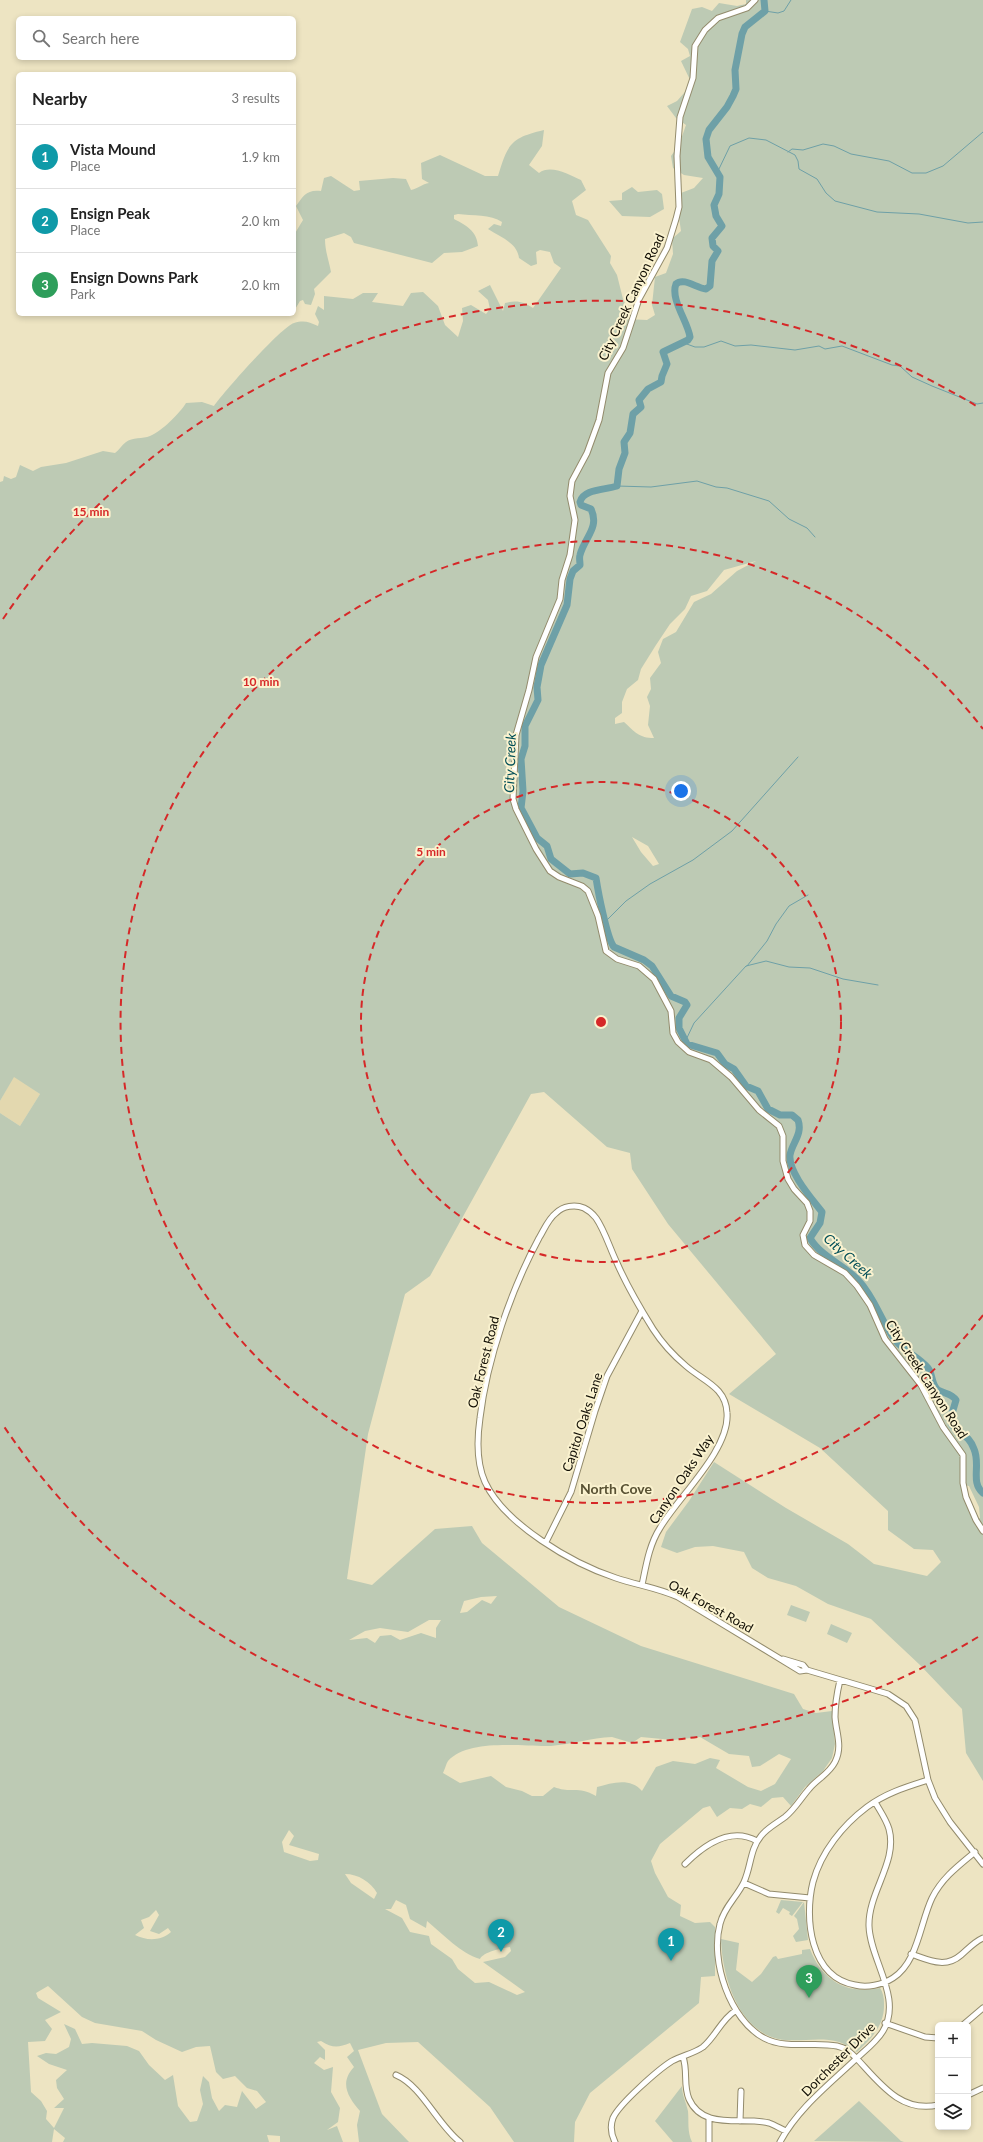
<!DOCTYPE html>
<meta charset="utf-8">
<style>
body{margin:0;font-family:Lato,sans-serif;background:#f2f2f2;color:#222}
.controls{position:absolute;right:12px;bottom:12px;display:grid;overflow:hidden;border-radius:6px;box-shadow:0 2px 6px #0003}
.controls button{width:36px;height:36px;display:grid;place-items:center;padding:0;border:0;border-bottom:1px solid #e0e0e0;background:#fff;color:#222;font:20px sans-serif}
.you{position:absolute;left:681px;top:791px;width:14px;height:14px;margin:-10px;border:3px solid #fff;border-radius:50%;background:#1a73e8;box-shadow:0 0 0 6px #1a73e833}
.badge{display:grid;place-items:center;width:26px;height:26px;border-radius:50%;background:#5352c9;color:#fff;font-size:13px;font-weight:700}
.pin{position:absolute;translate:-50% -33px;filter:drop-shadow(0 1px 2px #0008)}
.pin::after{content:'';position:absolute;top:21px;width:14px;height:12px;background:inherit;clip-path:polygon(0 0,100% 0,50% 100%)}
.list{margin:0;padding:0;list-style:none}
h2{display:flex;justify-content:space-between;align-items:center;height:52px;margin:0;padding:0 16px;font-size:17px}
h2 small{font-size:13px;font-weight:400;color:#767676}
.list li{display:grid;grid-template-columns:26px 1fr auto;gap:12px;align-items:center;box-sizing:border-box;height:64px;padding:0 16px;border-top:1px solid #e0e0e0}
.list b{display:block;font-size:15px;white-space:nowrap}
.list p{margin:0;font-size:13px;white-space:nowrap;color:#767676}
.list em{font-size:13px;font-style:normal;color:#767676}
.icon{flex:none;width:22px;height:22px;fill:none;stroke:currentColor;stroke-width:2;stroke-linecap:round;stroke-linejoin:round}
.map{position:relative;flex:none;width:983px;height:2142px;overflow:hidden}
.search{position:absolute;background:#fff;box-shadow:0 2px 6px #0003;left:16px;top:16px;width:280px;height:44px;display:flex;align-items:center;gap:10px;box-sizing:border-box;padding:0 14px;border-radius:6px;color:#767676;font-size:15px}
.panel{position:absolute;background:#fff;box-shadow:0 2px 6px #0003;left:16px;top:72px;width:280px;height:244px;border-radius:6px}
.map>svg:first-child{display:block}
</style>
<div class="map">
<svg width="983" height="2142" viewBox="0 0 983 2142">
<rect width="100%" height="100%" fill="#ede4c2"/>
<path fill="#e3d8af" d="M 14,1076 L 40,1094 L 20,1126 L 0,1113 L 0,1101 Z"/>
<path fill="#bdcab4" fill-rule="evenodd" d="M 746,0 L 983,0 L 983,1781 L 966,1753 L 962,1709 L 920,1665 L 871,1619 L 828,1604 L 796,1586 L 768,1578 L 752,1568 L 744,1552 L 713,1546 L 695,1547 L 677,1553 L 661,1547 L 666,1532 L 689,1501 L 714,1462 L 786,1508 L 848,1544 L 874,1564 L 927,1576 L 941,1562 L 933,1550 L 914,1549 L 888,1530 L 888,1511 L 820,1448 L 729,1394 L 776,1354 L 668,1224 L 632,1169 L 630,1153 L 607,1147 L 544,1092 L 531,1094 L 430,1276 L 405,1294 L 368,1434 L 347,1579 L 372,1585 L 435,1529 L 472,1526 L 482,1543 L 559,1607 L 641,1646 L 794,1694 L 803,1709 L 816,1713 L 832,1711 L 835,1744 L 832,1758 L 823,1771 L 805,1787 L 791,1806 L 783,1797 L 772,1798 L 761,1807 L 750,1804 L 742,1809 L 730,1808 L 717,1817 L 710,1806 L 703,1808 L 660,1844 L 651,1861 L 655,1873 L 668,1897 L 681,1905 L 680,1916 L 695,1923 L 710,1922 L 715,1927 L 715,1976 L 701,1977 L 699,2003 L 590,2093 L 575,2122 L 574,2142 L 514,2142 L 490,2107 L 418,2042 L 386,2043 L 358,2050 L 382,2114 L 409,2142 L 359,2142 L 357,2125 L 360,2111 C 348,2097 339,2083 354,2067 L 347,2057 L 354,2051 L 350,2043 C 338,2048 332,2048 321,2041 L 317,2042 L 325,2050 L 325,2060 L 320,2057 L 314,2063 L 324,2070 L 333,2067 L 331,2092 L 340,2108 L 338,2122 L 327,2130 L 337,2126 L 343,2142 L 280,2142 L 280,2136 L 267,2135 L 269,2142 L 63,2142 L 65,2138 L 54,2129 L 52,2142 L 0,2142 L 0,1113 L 20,1126 L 40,1094 L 14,1077 L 0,1101 L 0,482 L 3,481 L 4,476 L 11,479 L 16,477 L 20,465 L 33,471 L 41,467 L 66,463 L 103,451 L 115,453 C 119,450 122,445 126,442 C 132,437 143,439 150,436 C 161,432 180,413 186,403 L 202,402 L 214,406 C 224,392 280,328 294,323 C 304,320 309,322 318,326 L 319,322 L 315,314 L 318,306 L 324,310 L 324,296 L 353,299 L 363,293 L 378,293 L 372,302 L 403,306 L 411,293 L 423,292 L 438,306 L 445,325 L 458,337 L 463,321 L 462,308 L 471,305 L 486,314 L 490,309 L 488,300 L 478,291 L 490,285 L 503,311 L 505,303 C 516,300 523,301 533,308 L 561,268 L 554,263 L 550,252 L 540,250 L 536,252 L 537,264 L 531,266 L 519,258 C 517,242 501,238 488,229 L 494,224 L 501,226 L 502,222 C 491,214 472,216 458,214 L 454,215 L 454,219 C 466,225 477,231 478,246 L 462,252 L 444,253 L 432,263 L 354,243 L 351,237 L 344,233 L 325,239 C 325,251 329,261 331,272 L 314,289 L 315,294 L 311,305 L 305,304 L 303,300 L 300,301 L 294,311 L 294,235 L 303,220 L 296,206 C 303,196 307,189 321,191 L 324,178 L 331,176 L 354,191 L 360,190 L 359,181 L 393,178 L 406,179 L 411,190 C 419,188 422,184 429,183 L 422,179 L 421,163 L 440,155 L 485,176 L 498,176 C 508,143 511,138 544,130 L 542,146 L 529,165 L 539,173 C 551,164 569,175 581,180 L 586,190 L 572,201 L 576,215 L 588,220 L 611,256 L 610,263 L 617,275 L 623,299 L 628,310 L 626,319 L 647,320 L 655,315 L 652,305 L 655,277 L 666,273 L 673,254 L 672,239 L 681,231 L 679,217 L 681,193 L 694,188 L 703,178 L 684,175 L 673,168 L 671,156 L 679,145 L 686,125 L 676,118 L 667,106 L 677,101 L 692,84 L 681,61 L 690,56 L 688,49 L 680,42 L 692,9 L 702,7 L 712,11 L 719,3 L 737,6 L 746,4 ZM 756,561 L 737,571 L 711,594 L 694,602 L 676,632 L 663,639 L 658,652 L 661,663 L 650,678 L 651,689 L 647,697 L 650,706 L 648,725 L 654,738 C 639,738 635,732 624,722 L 615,724 L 615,718 L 622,713 L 622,702 L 627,689 L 638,680 L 641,669 L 656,645 L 670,624 L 685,609 L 691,596 L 707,591 L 724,570 ZM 632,837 L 648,846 L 659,864 L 653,866 L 641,852 ZM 964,1485 L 969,1486 L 979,1507 L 980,1518 L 974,1521 L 964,1497 ZM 497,1596 L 491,1604 L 482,1600 L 467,1612 L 460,1613 L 464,1601 L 481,1597 ZM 429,1620 L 441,1620 L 436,1628 L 436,1638 L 421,1633 L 400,1640 L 391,1635 L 380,1636 L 375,1643 L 367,1638 L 349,1640 L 365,1631 L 380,1628 L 408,1632 ZM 612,1737 L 632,1743 L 641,1737 L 673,1740 L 700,1737 L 729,1754 L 749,1756 L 752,1767 L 760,1766 L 779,1754 L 791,1759 L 775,1784 L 761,1791 L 748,1787 L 716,1768 L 720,1760 L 710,1758 L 695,1764 L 673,1761 L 656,1767 L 642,1791 C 630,1777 612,1783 597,1787 L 596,1796 C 577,1785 572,1794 554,1787 L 543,1796 L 532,1796 L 522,1791 L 506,1787 L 491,1776 L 460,1783 L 443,1773 C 445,1769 446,1764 448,1761 C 469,1738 523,1747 551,1746 C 572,1744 591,1738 612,1737 ZM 289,1830 L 294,1836 L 289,1845 L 319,1854 L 318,1860 L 310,1861 L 284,1852 L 282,1842 ZM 345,1874 C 358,1874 371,1882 377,1893 L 374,1899 L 351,1883 ZM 396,1900 L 406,1905 L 410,1919 L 426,1928 L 427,1921 C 444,1935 460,1953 480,1959 C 483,1952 502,1948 510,1947 L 511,1951 L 505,1957 L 483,1962 L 525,1992 L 517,1995 L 489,1982 L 475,1983 L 458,1969 L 452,1959 L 431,1944 L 429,1936 L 410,1932 L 402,1918 L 385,1909 L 391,1909 ZM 156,1910 L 159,1915 L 150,1931 L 159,1934 L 168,1928 L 171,1932 C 161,1941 147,1941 135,1935 L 144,1928 L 141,1920 L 149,1917 ZM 48,1986 L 82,2017 L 95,2023 L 142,2031 L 156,2040 L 182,2052 L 196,2047 L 210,2046 L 216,2072 L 223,2079 L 235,2076 L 247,2088 L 257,2091 L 266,2102 L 256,2109 L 242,2091 L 237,2107 L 225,2105 L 219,2111 L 212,2098 L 209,2082 L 203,2076 L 200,2090 L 203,2104 L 197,2121 L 190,2122 L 178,2106 L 173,2075 L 165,2080 L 149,2065 L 139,2051 L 127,2046 L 92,2043 L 82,2044 L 75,2029 L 64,2024 L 71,2039 L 69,2047 L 56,2054 L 46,2053 L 37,2056 L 49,2064 L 67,2070 L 56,2080 L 57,2088 L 64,2099 L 54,2108 L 64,2108 L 54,2128 L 46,2119 L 47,2111 L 41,2101 L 31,2092 L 28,2042 L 45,2041 L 52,2029 L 45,2020 L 61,2012 L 38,1998 L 36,1993 Z
M 632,187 L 638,192 L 657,190 L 662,194 L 664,209 L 650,217 L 622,216 L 609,201 L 622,200 L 622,193 Z
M 791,1605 L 810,1612 L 806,1622 L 787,1615 Z
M 831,1624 L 852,1633 L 847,1643 L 827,1634 Z
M 781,1900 L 803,1902 L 792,1916 L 789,1914 L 790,1912 L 783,1908 L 779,1914 L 776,1912 Z
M 804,1902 L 808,1940 L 796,1942 L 793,1936 L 799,1929 L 797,1919 L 794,1916 Z
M 721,1939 L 739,1943 L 736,1970 L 752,1982 L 761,1974 L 773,1957 L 776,1956 L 778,1959 L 802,1954 L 802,1950 L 810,1949 C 822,1980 846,1995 880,1988 C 883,1992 884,1998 884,2003 C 885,2025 872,2038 857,2052 C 851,2049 846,2044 839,2042 C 819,2036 798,2043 778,2039 C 737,2029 722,1975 721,1939 Z
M 682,2086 C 682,2095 686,2102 688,2111 C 689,2122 687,2131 692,2142 L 673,2142 L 655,2121 Z
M 859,2101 L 901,2141 L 904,2142 L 814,2141 Z"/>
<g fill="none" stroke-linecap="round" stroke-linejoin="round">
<path stroke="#6ea0a7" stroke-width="1" d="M 765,11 L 778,13 L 784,11 L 791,0
M 788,152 L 792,149 L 803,150 L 823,144 L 834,146 L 851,154 L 889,161 L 912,173 L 926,173 L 943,166 L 983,132
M 718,171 L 730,146 L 749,138 L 766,140 L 795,155 L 798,161 L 799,169 L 817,179 L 826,193 L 835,201 L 877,212 L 919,214 L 968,223 L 983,222
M 684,343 L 695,347 L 704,347 L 721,341 L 735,346 L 751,345 L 795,350 L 819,346 L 825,349 L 842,346 L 892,365 L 900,366 L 912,377 L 932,386 L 977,404 L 983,403
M 617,486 L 651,487 L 697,481 L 716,487 L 727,488 L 769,501 L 789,519 L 807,528 L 815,537
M 606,921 L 626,901 L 650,884 L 693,860 L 732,831 L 798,757
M 747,966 L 767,941 L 776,924 L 789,906 L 808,895
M 685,1042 L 694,1023 L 746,966 L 766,961 L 789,967 L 810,968 L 843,979 L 878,985"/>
<path stroke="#6ea0a7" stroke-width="7" d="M 764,0 L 765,11 L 745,27 L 742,34 L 735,70 L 736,89 L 733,96 L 727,107 L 709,130 L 706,139 L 708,157 L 720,177 L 719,194 L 714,205 L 716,216 L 722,226 L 712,238 L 713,246 L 718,251 L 712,261 L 710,286 L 706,289 C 696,288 684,277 676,284 C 670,299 688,322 690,337 L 688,340 L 663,352 L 667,364 L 662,376 L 661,382 L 648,389 L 639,400 L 641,407 L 633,414 L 630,433 L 624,442 L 625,453 L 619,469 L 617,486 C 605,490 583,489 580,502 L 581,505 L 591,509 C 600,528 584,538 580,555 C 579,558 580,561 580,565 L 573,571 L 570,579 L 567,605 L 541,665 L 537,687 L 538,700 L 525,726 L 525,746 L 521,759 L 523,791 L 521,808 L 537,838 L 547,846 L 551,859 L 570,874 L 583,873 L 596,878 C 598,891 607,939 614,947 L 644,960 L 652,966 L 671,996 L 685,1002 L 687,1005 L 679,1018 L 679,1028 L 687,1044 L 717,1053 L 725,1064 L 734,1069 L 746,1086 L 758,1091 L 768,1109 L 780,1115 L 792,1115 L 798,1120 C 803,1134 792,1143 790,1155 C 788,1172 812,1199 822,1212 L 820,1223 L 810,1238 C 820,1256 844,1265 858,1280 C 875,1298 881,1321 895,1340 C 905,1352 919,1357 928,1368 C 933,1374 931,1385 938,1390 C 945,1394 951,1393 956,1400 L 951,1417 L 952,1425 C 961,1435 969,1435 974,1449 C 981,1465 970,1482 983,1493"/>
<defs>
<path id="minor" d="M 755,0 L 747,8 L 718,18 L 705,30 L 695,46 L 693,78 L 680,117 L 677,156 L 679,207 L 676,219 L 667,248 L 639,299 L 623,348 L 608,373 L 599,420 L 587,453 L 572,481 L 570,496 L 575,520 L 570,555 L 562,580 L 560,599 L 536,657 L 529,690 L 516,735 L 513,799 L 516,809 L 536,849 L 550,871 L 559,877 L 582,886 L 588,891 L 598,916 L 606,951 L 617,959 L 639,966 L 654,979 L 671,1011 L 673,1033 L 678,1042 L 689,1052 L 711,1060 L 731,1077 L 759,1110 L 779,1126 L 783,1136 L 783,1161 L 788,1179 L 794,1189 L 807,1203 L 810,1211 L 810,1221 L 803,1235 L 805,1245 L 814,1255 L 845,1273 L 857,1286 L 870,1305 L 885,1339 L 921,1385 L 943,1427 L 963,1455 L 963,1483 L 966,1497 L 976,1520 L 983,1531
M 546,1542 L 571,1492 L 595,1411 L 607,1376 L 642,1311
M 642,1585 C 646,1566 649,1545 660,1528 C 678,1497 730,1450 727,1413 C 726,1387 703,1381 686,1366 C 673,1355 662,1343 653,1329 C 640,1308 627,1286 617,1263 C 610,1249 605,1231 596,1218 C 593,1214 588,1210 584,1208 C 575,1204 563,1206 556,1213 C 548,1219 544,1230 539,1238 C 511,1290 487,1359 480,1418 C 477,1439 476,1462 485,1482 C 504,1524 573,1564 616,1578 C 637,1585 658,1588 678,1597 L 800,1671 L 807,1670 L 888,1694 L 906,1706 L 915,1720 L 928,1780 L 935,1798 L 950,1822 L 983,1864
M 783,1659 L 803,1665 L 807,1670
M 840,1680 C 837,1693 835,1704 835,1717 C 836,1733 843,1746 835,1762 C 829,1774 817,1779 809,1789 C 801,1798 795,1809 785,1817 C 777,1823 767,1828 761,1836 C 750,1849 751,1867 744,1882 C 737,1897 724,1907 720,1924 C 710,1961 730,2020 764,2038 C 787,2050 813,2041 837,2046 C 847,2048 852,2054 859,2061 C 881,2085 902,2113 938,2105
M 928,1780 C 906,1787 886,1793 867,1807 C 843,1825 821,1852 813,1882 C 804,1918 810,1977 855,1985 C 867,1988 882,1985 893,1978 C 918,1962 920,1923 932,1898 C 942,1878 958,1866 975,1852
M 685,1864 C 704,1845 730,1826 757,1841
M 744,1883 L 769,1894 L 810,1898
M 911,1954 C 929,1960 945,1969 961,1955 C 968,1949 974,1942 983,1938
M 885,2023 L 925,2037 L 938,2038
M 963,2025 L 983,2008
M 683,2057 C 688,2071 683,2085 689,2099 C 703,2131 743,2116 769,2123 C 775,2125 781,2129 786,2131
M 396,2075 C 422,2086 437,2124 460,2142
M 968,2095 L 983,2088
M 709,2118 L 709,2142
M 740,2121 L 741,2091
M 615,2142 C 611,2134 610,2126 613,2118 C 619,2104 659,2069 672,2061 C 683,2055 693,2054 703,2047 C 716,2036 721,2020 735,2011
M 780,2142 C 798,2108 831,2083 858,2057 C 867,2049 877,2041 883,2031 C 903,1998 870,1960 869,1926 C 868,1892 898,1862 889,1829 C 886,1819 880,1811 875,1802"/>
</defs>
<use href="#minor" stroke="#938b6c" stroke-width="7"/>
<use href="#minor" stroke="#fff" stroke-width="5"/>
</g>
<g fill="none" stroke="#d62828" stroke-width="2" stroke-dasharray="7 5">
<circle cx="601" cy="1022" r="240"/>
<path d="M983 1315A481 481 0 1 1 983 729"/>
<path d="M978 1637A721 721 0 0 1 3 1425M3 619A721 721 0 0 1 978 407"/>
</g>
<g text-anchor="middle" stroke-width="4" stroke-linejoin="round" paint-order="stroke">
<g font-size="13" fill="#100d03" stroke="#faf2cf">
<text transform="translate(631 297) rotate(-65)" y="5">City Creek Canyon Road</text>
<text transform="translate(483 1362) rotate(-76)" y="5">Oak Forest Road</text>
<text transform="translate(927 1379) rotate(57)" y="5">City Creek Canyon Road</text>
<text transform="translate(582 1422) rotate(-72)" y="5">Capitol Oaks Lane</text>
<text transform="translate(681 1479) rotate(-56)" y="5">Canyon Oaks Way</text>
<text transform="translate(711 1606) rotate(29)" y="5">Oak Forest Road</text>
<text transform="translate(838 2059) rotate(-45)" y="5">Dorchester Drive</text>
</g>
<g font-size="14" font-style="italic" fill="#004e57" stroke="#faf2cf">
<text transform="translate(510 763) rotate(-88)" y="5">City Creek</text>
<text transform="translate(848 1256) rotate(42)" y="5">City Creek</text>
</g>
<g font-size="14" font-weight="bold" fill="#585133" stroke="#faf2cf">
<text x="616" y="1494">North Cove</text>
</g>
</g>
<circle cx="601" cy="1022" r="6" fill="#d62828" stroke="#faf2cf" stroke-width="2"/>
<g font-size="12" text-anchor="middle" font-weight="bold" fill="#d62828" stroke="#faf2cf" stroke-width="4" stroke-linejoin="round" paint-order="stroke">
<text x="91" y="516">15 min</text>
<text x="261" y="686">10 min</text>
<text x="431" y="856">5 min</text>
</g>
</svg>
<div class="controls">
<button>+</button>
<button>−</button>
<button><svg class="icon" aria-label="layers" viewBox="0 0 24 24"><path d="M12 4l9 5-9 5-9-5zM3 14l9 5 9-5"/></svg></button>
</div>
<div class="you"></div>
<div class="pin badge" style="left:671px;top:1961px;background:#0f9aa8">1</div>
<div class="pin badge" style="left:501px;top:1952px;background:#0f9aa8">2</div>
<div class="pin badge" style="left:809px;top:1998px;background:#2e9e5b">3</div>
<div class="search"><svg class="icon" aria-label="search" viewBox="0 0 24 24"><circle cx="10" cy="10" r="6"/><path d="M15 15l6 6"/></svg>Search here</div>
<section class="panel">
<h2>Nearby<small>3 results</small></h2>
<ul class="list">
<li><span class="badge" style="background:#0f9aa8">1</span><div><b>Vista Mound</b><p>Place</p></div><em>1.9 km</em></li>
<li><span class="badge" style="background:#0f9aa8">2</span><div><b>Ensign Peak</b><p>Place</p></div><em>2.0 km</em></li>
<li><span class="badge" style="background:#2e9e5b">3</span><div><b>Ensign Downs Park</b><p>Park</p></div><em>2.0 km</em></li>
</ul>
</section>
</div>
